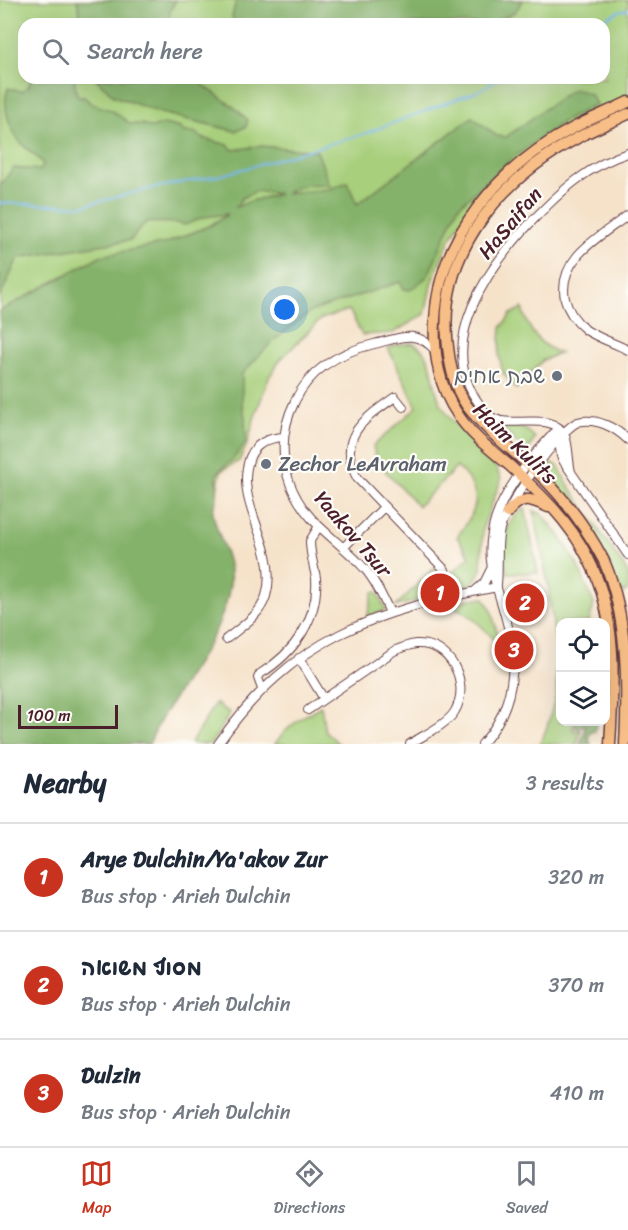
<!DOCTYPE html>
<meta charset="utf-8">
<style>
body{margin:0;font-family:Sriracha,"Playpen Sans Hebrew",sans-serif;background:#f2f2f3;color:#1f2937}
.controls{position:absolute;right:18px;bottom:18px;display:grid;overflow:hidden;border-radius:12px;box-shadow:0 6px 24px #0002}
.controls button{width:54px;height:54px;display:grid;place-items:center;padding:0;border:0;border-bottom:2px solid #e0e1e3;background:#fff;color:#1f2937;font:30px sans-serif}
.scale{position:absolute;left:18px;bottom:15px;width:100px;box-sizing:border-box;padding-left:6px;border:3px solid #4a1f2b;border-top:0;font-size:16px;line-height:21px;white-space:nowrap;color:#4a1f2b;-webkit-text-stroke:4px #fdfcf7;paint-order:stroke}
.you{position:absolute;left:285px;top:310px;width:21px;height:21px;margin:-15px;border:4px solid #fff;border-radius:50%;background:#1a73e8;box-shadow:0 0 0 9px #1a73e833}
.badge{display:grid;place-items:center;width:39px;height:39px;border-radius:50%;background:#c8321e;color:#fff;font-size:20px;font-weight:700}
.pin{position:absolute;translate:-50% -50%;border:3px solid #fff;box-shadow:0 2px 6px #0006}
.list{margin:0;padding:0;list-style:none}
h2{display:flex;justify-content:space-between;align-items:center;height:78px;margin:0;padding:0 24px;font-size:26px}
h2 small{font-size:20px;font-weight:400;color:#747a83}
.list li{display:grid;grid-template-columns:39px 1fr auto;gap:18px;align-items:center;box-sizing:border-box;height:108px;padding:0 24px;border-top:2px solid #e0e1e3}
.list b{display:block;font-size:22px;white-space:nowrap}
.list p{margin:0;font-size:20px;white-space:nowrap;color:#747a83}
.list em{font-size:20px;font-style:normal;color:#747a83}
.icon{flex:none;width:33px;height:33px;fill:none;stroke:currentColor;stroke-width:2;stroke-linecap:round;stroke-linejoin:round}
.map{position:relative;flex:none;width:628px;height:744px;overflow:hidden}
.search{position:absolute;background:#fff;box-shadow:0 6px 24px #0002;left:18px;right:18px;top:18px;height:66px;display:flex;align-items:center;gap:15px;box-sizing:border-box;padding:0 21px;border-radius:18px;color:#747a83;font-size:22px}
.sheet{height:402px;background:#fff}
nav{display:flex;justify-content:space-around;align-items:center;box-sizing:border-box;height:84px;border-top:2px solid #e0e1e3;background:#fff;font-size:16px;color:#747a83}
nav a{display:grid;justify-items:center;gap:3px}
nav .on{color:#c8321e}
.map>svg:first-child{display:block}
</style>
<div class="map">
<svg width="628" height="744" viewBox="0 0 628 744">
<rect width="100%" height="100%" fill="#fdfcf7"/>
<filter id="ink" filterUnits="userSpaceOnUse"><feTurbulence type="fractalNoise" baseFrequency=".0167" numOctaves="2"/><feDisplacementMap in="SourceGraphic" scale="12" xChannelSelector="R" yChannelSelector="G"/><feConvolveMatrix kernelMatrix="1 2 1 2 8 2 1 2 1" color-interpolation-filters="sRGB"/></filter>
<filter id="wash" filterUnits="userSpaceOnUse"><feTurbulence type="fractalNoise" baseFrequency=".008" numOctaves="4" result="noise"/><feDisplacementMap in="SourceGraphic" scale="24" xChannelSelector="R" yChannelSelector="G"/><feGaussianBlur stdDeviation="1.35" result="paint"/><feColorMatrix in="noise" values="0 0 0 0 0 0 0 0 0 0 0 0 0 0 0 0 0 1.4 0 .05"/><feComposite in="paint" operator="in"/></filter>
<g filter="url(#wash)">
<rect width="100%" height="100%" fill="#f5e2c9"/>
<path fill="#a7cf7b" stroke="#787753" stroke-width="1.5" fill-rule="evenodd" d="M 0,0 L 628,0 L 628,100 L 514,163 L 474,201 L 450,239 L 432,281 L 425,314 L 393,333 L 362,335 L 349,310 L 321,319 L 281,359 L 269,377 L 254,419 L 248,442 L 239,461 L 221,471 L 212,514 L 220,538 L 0,744 ZM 24,24 L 604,24 L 604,78 L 24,78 Z
M 522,308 C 528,330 539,346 560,353 L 543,360 L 516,389 L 503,373 L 499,355 L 501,328 L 511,314 Z
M 413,343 C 438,357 429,381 441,404 C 455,431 494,453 501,480 L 483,527 L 481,570 L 475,580 L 460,590 L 396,606 L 435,567 L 449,576 L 470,556 L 457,537 C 477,509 486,494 457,467 L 418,506 L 377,462 L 373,446 L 417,407 L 388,348 L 396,345 Z
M 502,426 C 516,427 526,426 535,438 L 529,449 C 518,448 510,435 502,426 Z
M 550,464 L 555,464 L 560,469 L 565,480 L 628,573 L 628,591 L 620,593 L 605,556 L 547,478 L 547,467 Z
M 525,508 L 538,573 L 507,573 C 502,547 501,523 525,508 Z
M 534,511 L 542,514 L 559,535 L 578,566 L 594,604 L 589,622 L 560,622 L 560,722 L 574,722 L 573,731 L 581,730 L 577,744 L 540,744 L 547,727 L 556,695 L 556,649 L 548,584 Z
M 373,592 L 377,592 L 386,610 L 367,617 Z
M 477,598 L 484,598 L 491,609 L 501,648 C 485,628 470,613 446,603 Z
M 215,703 L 230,713 L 211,744 L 194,744 L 191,743 Z
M 321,706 L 325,731 L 339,744 L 275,744 C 287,726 303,716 321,706 Z"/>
<path fill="#85b26b" stroke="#68684b" stroke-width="1.5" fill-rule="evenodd" d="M 77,0 L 176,0 L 170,11 L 169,24 L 82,24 Z
M 236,0 L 523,0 L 515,12 L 491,24 L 236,24 L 232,17 Z
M 31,78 L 75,78 L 75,87 L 77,95 L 81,98 L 83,96 L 92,104 L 111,110 L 131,124 L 142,124 L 152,128 L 164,124 L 180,128 L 184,132 L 194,132 L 202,138 L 228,145 L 233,150 L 261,146 L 317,151 L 330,186 C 316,182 296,186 286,193 L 330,189 L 347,182 L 357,204 L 472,117 L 497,136 L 506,137 L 568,92 L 575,89 L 590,94 L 596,104 L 561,123 L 514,157 L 458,207 L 428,276 L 410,290 L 404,289 L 400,282 L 312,311 L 272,342 L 242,374 L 242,402 L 245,417 L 246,442 L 235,457 L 217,473 C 217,481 218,489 217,496 C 217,503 212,506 213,513 C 217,538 233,558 230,584 C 222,645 171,690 149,744 L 0,744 L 0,311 L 100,256 L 167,243 L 211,225 L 228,214 L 204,217 L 185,225 C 174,220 160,224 147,222 L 142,226 L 131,240 L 18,258 L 0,297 L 0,186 L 13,168 L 41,170 L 43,164 C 38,156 29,152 23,145 C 10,132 1,106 8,88 L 22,91 L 29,86 ZM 256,191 L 279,194 L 251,201 L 236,207 L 242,198 Z
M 95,78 L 193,78 L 234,107 L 248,120 L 246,127 L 235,131 L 161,113 L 114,96 Z
M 576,722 L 597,722 L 595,731 L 590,733 L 588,737 L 591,744 L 580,744 L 585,731 L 585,725 L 578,728 L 575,727 Z"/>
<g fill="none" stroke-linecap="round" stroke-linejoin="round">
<path stroke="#76b5ea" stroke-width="2" d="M 595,24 L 619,11 L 628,9
M 0,203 L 81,206 L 153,188 L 222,175 L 364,134 L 478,91 L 500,78"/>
</g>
</g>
<g filter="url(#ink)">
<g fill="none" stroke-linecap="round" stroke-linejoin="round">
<defs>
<path id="minor" d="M 628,215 C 600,237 557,258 565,299 C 568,311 576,322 586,330 C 598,338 614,343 628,350
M 403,407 L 395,397 C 364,419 336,437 357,478 L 445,570
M 559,440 L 561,456 L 564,462 L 628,555
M 571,472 C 568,460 569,446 565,436 C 555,413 520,425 501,421 C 492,419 485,413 480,405 C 433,343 489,266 533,220 C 561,191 589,165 628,153
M 343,548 L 383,508
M 497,584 C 499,566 496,547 500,529 C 505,508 559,429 578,422 C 596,417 616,428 628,440
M 475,591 L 484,583 L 491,569
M 390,613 C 383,597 376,582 365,569 C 349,551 329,537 312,519 C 282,486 275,441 295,401 C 310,369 341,352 374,344 C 400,338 415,328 436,351
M 226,639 C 241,627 260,616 266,596 C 270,583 269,568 266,555 C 259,523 237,491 250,457 C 256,443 268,438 283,437
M 299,658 L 324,699
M 262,689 L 258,678 L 260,674 C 294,653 319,619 316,578 C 314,566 310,554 310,541 L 319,526
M 308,710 L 394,651 C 401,648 408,645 416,644 C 450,642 471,683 455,711 C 448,724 422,736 410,744
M 218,744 C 292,637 375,611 497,587
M 482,744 C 514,709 519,663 506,619 C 498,588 486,566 492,533 C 498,496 529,460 554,433 L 559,431 L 564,434"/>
<path id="major" d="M 507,513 C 522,495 529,498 548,507
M 610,744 C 614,681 618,616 588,558 C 570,522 539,492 509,465 C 491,450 471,435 458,415 C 439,388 433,352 435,320 C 439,234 502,165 575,127 C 592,118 610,111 628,102
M 625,744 C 628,685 628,616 604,561 C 588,530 565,499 539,474 C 515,452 487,432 467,406 C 453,386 449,361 447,337 C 440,248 504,177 579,137 C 595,128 612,122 628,114"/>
</defs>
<use href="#minor" stroke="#643c43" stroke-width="10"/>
<use href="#major" stroke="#643c43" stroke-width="13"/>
<use href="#minor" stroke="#fff" stroke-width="8"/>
<use href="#major" stroke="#f7be87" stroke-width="10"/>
</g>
</g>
<g fill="#6b7280" stroke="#fdfcf7" stroke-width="2">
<circle cx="557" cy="376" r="6"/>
<circle cx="266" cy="464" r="6"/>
</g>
<g text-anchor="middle" stroke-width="4.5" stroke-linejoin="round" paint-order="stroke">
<g font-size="21" fill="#4a1f2b" stroke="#fdfcf7">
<text transform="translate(510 223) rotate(-50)" y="7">HaSaifan</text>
<text transform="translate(515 443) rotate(44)" y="7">Haim Kulits</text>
<text transform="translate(353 534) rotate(49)" y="7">Yaakov Tsur</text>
</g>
<g font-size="21" fill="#5b616d" stroke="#fdfcf7" text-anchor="end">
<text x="545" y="383">שבת אחים</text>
<text x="278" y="471" text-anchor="start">Zechor LeAvraham</text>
</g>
</g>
</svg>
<div class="controls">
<button><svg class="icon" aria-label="locate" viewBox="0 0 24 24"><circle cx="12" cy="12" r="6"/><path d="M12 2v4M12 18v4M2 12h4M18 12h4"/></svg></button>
<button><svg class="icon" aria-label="layers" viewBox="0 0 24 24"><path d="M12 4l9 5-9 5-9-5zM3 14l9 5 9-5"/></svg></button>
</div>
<div class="scale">100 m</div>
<div class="you"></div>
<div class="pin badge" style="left:440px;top:593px">1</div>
<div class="pin badge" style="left:525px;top:603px">2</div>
<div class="pin badge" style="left:514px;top:650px">3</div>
<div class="search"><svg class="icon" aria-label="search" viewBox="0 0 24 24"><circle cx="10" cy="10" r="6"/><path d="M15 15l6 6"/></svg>Search here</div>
</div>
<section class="sheet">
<h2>Nearby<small>3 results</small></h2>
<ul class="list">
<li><span class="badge">1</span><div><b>Arye Dulchin/Ya'akov Zur</b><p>Bus stop · Arieh Dulchin</p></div><em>320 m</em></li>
<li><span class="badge">2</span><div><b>מסוף משואה</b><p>Bus stop · Arieh Dulchin</p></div><em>370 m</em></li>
<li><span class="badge">3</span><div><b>Dulzin</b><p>Bus stop · Arieh Dulchin</p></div><em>410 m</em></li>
</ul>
</section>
<nav>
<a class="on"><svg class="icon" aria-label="map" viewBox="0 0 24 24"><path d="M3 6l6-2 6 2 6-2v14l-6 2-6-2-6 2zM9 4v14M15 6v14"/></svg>Map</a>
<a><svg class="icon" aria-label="directions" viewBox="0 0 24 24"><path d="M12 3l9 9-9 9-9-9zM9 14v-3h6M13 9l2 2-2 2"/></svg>Directions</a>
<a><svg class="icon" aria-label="saved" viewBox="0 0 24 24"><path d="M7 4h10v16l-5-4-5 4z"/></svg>Saved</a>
</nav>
